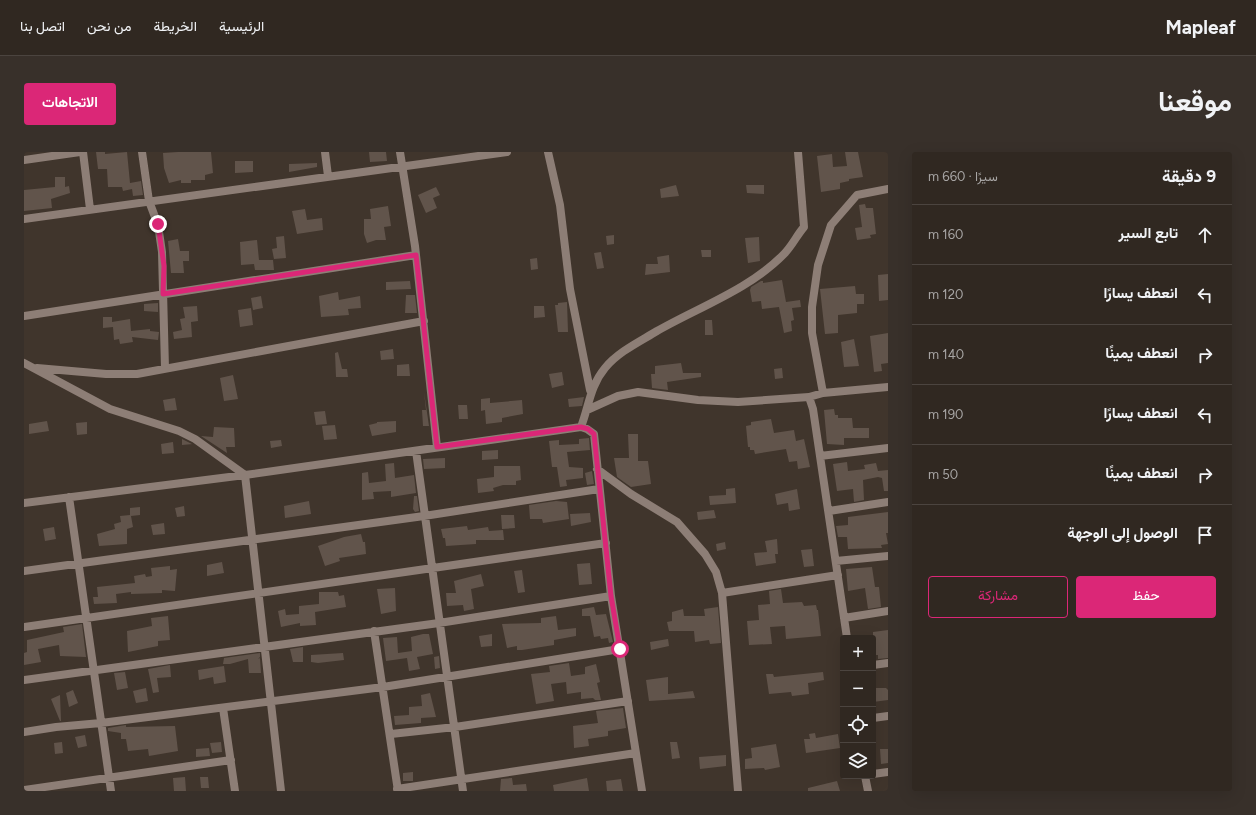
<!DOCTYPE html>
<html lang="ar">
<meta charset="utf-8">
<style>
body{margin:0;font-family:Figtree,Vazirmatn,sans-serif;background:#38302a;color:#f1f3f6;direction:rtl}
.controls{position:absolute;right:12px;bottom:12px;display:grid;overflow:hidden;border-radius:4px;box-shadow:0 4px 16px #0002}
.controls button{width:36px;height:36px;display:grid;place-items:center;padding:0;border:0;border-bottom:1px solid #4b443f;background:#302821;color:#f1f3f6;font:20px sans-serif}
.stop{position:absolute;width:12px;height:12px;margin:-9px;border:3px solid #db2777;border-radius:50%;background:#fff}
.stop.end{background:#db2777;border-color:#fff;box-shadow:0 1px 4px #0008}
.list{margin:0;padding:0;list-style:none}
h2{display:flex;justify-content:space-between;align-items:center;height:52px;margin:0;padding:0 16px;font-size:17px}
h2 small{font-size:13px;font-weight:400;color:#a8a6a5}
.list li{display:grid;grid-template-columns:26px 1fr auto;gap:12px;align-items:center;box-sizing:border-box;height:60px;padding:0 16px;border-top:1px solid #4b443f}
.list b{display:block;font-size:15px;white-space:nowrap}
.list em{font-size:13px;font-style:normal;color:#a8a6a5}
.actions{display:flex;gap:8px;padding:12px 16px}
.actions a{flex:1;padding:9px 0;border:1px solid #db2777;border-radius:4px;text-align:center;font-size:14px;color:#db2777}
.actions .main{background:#db2777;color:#fff}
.icon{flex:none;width:22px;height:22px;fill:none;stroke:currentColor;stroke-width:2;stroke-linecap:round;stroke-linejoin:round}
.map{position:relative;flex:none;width:864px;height:639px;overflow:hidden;direction:ltr;border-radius:4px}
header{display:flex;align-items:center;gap:24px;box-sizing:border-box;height:56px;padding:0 20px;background:#302821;border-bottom:1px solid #4b443f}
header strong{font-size:19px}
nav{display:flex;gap:22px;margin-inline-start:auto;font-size:14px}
.intro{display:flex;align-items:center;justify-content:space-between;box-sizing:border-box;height:96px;padding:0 24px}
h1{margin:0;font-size:28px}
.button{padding:10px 18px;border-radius:4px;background:#db2777;color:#fff;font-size:14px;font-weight:700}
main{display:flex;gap:24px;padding:0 24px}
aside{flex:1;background:#302821;border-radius:4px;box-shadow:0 4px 16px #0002}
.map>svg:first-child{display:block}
</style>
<header>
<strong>Mapleaf</strong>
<nav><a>الرئيسية</a><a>الخريطة</a><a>من نحن</a><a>اتصل بنا</a></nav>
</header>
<div class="intro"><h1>موقعنا</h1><a class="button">الاتجاهات</a></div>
<main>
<aside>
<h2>9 دقيقة<small>سيرًا · 660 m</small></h2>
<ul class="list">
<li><svg class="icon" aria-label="ahead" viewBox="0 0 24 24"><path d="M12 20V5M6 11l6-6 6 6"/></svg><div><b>تابع السير</b></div><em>160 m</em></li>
<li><svg class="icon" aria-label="left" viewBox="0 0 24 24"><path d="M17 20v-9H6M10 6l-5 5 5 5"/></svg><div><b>انعطف يسارًا</b></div><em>120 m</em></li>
<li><svg class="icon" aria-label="right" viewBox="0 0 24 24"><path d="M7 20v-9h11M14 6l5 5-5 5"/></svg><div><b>انعطف يمينًا</b></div><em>140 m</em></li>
<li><svg class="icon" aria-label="left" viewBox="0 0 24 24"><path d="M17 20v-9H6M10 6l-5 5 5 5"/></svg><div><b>انعطف يسارًا</b></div><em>190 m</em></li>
<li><svg class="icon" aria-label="right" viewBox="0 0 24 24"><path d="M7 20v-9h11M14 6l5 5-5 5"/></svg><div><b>انعطف يمينًا</b></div><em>50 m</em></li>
<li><svg class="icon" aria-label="arrive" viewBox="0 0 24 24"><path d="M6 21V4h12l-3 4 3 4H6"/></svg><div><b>الوصول إلى الوجهة</b></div></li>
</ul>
<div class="actions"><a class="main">حفظ</a><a>مشاركة</a></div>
</aside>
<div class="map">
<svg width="864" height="639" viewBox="0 0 864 639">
<rect width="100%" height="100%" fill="#40352c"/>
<path fill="#61544b" d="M 72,0 L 81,0 L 81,2 L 103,0 L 106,31 L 117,29 L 119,43 L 109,44 L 108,37 L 99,39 L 98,35 L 84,35 L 83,17 L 74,17 Z
M 154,0 L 187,0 L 189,21 L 181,23 L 181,28 L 167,28 L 167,31 L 157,31 L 157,28 L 145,31 L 140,16 L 139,1 Z
M 345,0 L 362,0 L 363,9 L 346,10 Z
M 821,0 L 834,0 L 839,25 L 825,27 L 825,29 L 816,31 L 816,37 L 797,40 L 793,4 L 808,2 L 809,15 L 823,14 Z
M 211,9 L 229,9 L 229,20 L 211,21 Z
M 293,11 L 293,15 L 265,20 L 265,12 Z
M 31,25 L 41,25 L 41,35 L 45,34 L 46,41 L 27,47 L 28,56 L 0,59 L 0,38 L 31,35 Z
M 652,33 L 655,44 L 637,46 L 636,37 Z
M 722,33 L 740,33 L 740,42 L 723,41 Z
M 412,35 L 416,43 L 409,46 L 413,56 L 402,61 L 394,43 Z
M 841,52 L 842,56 L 849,56 L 852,82 L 846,83 L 847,86 L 833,88 L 831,76 L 838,75 L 835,53 Z
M 364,54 L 367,74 L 360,75 L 362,88 L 352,88 L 343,91 L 340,82 L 340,67 L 347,67 L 346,57 Z
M 281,57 L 283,68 L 298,66 L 299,78 L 273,82 L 268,59 Z
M 590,83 L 590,92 L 583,93 L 582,84 Z
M 260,84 L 262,106 L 250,107 L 248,97 L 253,96 L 252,85 Z
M 735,85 L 736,109 L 724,111 L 721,86 Z
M 154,87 L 156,99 L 165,99 L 165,109 L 159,109 L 160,121 L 147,121 L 144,89 Z
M 233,88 L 235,108 L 249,108 L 250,118 L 231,118 L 230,112 L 217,113 L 216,90 Z
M 677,98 L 687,98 L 687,105 L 678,105 Z
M 577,100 L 580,116 L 573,117 L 570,101 Z
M 645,103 L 646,120 L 621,123 L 622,112 L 634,112 L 633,105 Z
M 513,106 L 514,117 L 507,118 L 506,107 Z
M 864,122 L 864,148 L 855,149 L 854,123 Z
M 758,128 L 762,150 L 776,148 L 777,155 L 768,156 L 770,168 L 767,169 L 768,179 L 760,181 L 755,155 L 738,157 L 737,149 L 728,150 L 726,138 L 727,135 L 737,129 L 739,129 L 739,131 Z
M 386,129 L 387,137 L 362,138 L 362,130 Z
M 831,134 L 832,142 L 840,142 L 840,152 L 833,152 L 833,161 L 814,163 L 814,181 L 801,182 L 796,137 Z
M 314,140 L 315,148 L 336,144 L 337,156 L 324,157 L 325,163 L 297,165 L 295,144 Z
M 382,143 L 391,143 L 393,161 L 381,161 Z
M 237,144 L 239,156 L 229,158 L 227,146 Z
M 543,150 L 544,180 L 534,180 L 531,153 L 534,153 L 534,151 Z
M 134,151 L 134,160 L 120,159 L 120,152 Z
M 173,154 L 174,169 L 167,170 L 168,185 L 150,187 L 149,180 L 158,178 L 156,167 L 161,166 L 159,155 Z
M 510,154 L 520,154 L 521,165 L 510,166 Z
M 227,156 L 229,173 L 216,175 L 214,158 Z
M 79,165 L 88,165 L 88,170 L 106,167 L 107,179 L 126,177 L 126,179 L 135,180 L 134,188 L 108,185 L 109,190 L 96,192 L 95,187 L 90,188 L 89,175 L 79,176 Z
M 681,168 L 688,168 L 689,183 L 681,183 Z
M 864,181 L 864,211 L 857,212 L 858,219 L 850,220 L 846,184 Z
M 830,187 L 835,214 L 820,215 L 817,190 Z
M 369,197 L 370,207 L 357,208 L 356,199 Z
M 314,200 L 318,217 L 323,217 L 324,225 L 312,225 L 311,201 Z
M 657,211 L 659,221 L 677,221 L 677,225 L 643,230 L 644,238 L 628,236 L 627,222 L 631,222 L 631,214 Z
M 385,212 L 386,224 L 373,224 L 373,213 Z
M 758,216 L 759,226 L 751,227 L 750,217 Z
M 538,220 L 540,233 L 528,236 L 525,222 Z
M 209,223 L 214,247 L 200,249 L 196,226 Z
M 400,240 L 405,274 L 399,274 L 398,258 L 402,258 Z
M 560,245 L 558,254 L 545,255 L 544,247 Z
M 151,246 L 153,258 L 141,259 L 139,248 Z
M 466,246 L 466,251 L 498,248 L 499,262 L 478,266 L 478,270 L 462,272 L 461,258 L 457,259 L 457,247 Z
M 434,253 L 443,253 L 444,267 L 435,267 Z
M 810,257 L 811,263 L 814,263 L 814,266 L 828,266 L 829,276 L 845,276 L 845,286 L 820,286 L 820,293 L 803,292 L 800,258 Z
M 301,259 L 303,272 L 292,273 L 290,260 Z
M 747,267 L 750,281 L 770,278 L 772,289 L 780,287 L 786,315 L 774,317 L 773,309 L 765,310 L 762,297 L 731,302 L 730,298 L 726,298 L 726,295 L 724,295 L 722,274 L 727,273 L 727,270 Z
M 23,269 L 25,279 L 5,282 L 5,272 Z
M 372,269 L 372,280 L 348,284 L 345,273 L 353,271 L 353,270 Z
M 63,270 L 63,282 L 53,283 L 52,271 Z
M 311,273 L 313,287 L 300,288 L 298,274 Z
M 190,275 L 210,276 L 211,295 L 202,295 L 203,301 L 177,284 L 189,285 Z
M 604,282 L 614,282 L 614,309 L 624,309 L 627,332 L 607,335 L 593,325 L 590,306 L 605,306 Z
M 565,286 L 566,298 L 543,300 L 545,315 L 559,316 L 559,326 L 542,328 L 543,334 L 536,335 L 533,315 L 528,315 L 525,289 L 535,288 L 535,293 L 555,292 L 555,287 Z
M 158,287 L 168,292 L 169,292 L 158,293 Z
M 257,288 L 258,294 L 247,296 L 246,289 Z
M 149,290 L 150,301 L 138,302 L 137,292 Z
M 474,298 L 474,307 L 458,308 L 458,299 Z
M 421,306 L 421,316 L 400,317 L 399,307 Z
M 823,310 L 824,319 L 841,317 L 840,313 L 852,311 L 854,319 L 864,318 L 864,339 L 860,339 L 858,326 L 854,325 L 839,328 L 840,348 L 830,350 L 829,337 L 813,339 L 809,312 Z
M 370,311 L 371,326 L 390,323 L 392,341 L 367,345 L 367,339 L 349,340 L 350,347 L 338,348 L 338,321 L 344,320 L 345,331 L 362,329 L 361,312 Z
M 470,314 L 496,314 L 497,328 L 492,329 L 492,333 L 479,333 L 469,336 L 470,339 L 454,341 L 453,327 L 470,325 Z
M 568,319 L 570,332 L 563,333 L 561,321 Z
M 711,336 L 712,351 L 686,353 L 685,344 L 702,343 L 702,337 Z
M 773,337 L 776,357 L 765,359 L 764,351 L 753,353 L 751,342 Z
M 390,344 L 393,344 L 395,359 L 391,360 L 389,357 Z
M 285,349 L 287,362 L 261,366 L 260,354 Z
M 532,349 L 543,350 L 545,367 L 519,371 L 518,367 L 506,367 L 505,353 Z
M 160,354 L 161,364 L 153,365 L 151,356 Z
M 116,355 L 116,363 L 107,364 L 109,375 L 103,377 L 103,392 L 75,394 L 73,382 L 91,377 L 90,372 L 97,370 L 96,364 L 106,363 L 106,356 Z
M 690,358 L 692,366 L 674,368 L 673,360 Z
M 864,360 L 864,381 L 862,381 L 864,392 L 857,393 L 858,396 L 824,397 L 823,385 L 814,385 L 812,374 L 824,373 L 824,365 Z
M 566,361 L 567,370 L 547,374 L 546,362 Z
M 477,363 L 490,363 L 491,376 L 478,377 Z
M 140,371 L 141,382 L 129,383 L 127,373 Z
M 443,374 L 444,378 L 464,375 L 465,379 L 479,378 L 480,388 L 452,388 L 452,392 L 422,394 L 421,386 L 419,386 L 417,377 Z
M 30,375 L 32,387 L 21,389 L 19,377 Z
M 337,382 L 339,390 L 341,390 L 342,402 L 315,406 L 316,409 L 301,414 L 294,394 L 320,385 Z
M 753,387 L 754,402 L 751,402 L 752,411 L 732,414 L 730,401 L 743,400 L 741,389 Z
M 701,390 L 702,397 L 693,399 L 692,392 Z
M 788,397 L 790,414 L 780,415 L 777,398 Z
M 198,410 L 200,421 L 183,424 L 183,413 Z
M 566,411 L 568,432 L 555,433 L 553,412 Z
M 146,414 L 146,418 L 153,417 L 151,439 L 138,438 L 138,441 L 107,442 L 107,440 L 92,442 L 93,451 L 70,452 L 69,445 L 74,445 L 73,435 L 111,431 L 110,424 L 121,422 L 122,425 L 128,424 L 127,416 Z
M 848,415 L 851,435 L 855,435 L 857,455 L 844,457 L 841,436 L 824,439 L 822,417 Z
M 498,418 L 501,440 L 494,441 L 490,419 Z
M 457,422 L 460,434 L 447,437 L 450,457 L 440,459 L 439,453 L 423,454 L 422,441 L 432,441 L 430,429 Z
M 371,436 L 372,459 L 357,462 L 353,437 Z
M 757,437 L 759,451 L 778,450 L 780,454 L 792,453 L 793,458 L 794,458 L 797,484 L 762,487 L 761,474 L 746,475 L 748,492 L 725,493 L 723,469 L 735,468 L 734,453 L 746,452 L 745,439 Z
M 295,440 L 314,440 L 315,444 L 320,443 L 322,455 L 291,460 L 292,473 L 276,474 L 276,471 L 257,475 L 254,459 L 261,457 L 262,463 L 275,462 L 275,454 L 295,452 Z
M 570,455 L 572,463 L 582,462 L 589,490 L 585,491 L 584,486 L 577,487 L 576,484 L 570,485 L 566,464 L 558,464 L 558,457 Z
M 694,455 L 697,491 L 686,492 L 685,488 L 671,490 L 670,479 L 645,479 L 643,470 L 648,469 L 648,460 L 659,457 L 660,464 L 681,464 L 680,457 Z
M 144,464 L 146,488 L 134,489 L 134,494 L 104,500 L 103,479 L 128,474 L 127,466 Z
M 532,464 L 534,478 L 552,476 L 552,484 L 530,488 L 530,493 L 498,498 L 493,498 L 493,494 L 483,496 L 478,472 L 517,471 L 517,466 Z
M 58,472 L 62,505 L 36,504 L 35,493 L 14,497 L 17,510 L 0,513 L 0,501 L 3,500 L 3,488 L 40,480 L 39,475 Z
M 864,478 L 864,506 L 854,507 L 854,503 L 849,503 L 849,480 Z
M 399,482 L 405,482 L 409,502 L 393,505 L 396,517 L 385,519 L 383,506 L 362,509 L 359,486 L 373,485 L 374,501 L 388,499 L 387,485 Z
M 468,482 L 468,494 L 457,495 L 455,484 Z
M 644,487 L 645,494 L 627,498 L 626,490 Z
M 279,495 L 279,510 L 269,510 L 266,497 Z
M 236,501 L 236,505 L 234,507 L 236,506 L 237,521 L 225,521 L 224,507 L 206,512 L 199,512 L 200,506 Z
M 319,501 L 320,508 L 294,511 L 287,510 L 287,503 Z
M 415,504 L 416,516 L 411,517 L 410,505 Z
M 545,511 L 547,524 L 561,522 L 561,515 L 572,512 L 576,530 L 573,531 L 577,548 L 571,548 L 569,546 L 557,547 L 557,540 L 543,542 L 542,530 L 527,532 L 530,549 L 512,552 L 507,522 L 526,520 L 525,514 Z
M 146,513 L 147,525 L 133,526 L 135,540 L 129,541 L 124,517 Z
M 200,514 L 202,530 L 190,532 L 189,525 L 175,528 L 174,518 Z
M 101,520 L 104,536 L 93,538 L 90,521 Z
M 799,520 L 800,528 L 784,531 L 785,542 L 768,544 L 767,540 L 745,542 L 742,522 L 749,522 L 750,525 Z
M 644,525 L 644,542 L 669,539 L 671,546 L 625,549 L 622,528 Z
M 122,536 L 124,549 L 112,551 L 109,539 Z
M 849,536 L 862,536 L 864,538 L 864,548 L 849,550 Z
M 49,538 L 54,551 L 45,555 L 42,541 Z
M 406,541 L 412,565 L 397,566 L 397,571 L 371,573 L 370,564 L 385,563 L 385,555 L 398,554 L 397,543 Z
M 36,543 L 37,569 L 36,569 L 27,547 Z
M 599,556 L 602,576 L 584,579 L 584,584 L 564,587 L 565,594 L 550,596 L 549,574 L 574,571 L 572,559 Z
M 102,573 L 102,575 L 151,574 L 154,599 L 125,604 L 124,597 L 104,599 L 102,587 L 97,587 L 97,581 L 84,579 L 84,576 Z
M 791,581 L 792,586 L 814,582 L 816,596 L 782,601 L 780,587 L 786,587 L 785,582 Z
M 61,583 L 63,594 L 54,596 L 51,585 Z
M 38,590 L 39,601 L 31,602 L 30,591 Z
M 197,590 L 198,600 L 188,601 L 186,591 Z
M 646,590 L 653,590 L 656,606 L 648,607 Z
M 752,592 L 756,615 L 741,618 L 740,616 L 721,617 L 721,607 L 728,606 L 727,596 Z
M 185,596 L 186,604 L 172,605 L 172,597 Z
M 856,597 L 864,597 L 864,611 L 857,612 Z
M 702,603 L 702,614 L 676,617 L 675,605 Z
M 389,620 L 389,629 L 379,629 L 379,621 Z
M 161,625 L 162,639 L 150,639 L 149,626 Z
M 176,625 L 184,625 L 185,636 L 177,636 Z
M 488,626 L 489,633 L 502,632 L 503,639 L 476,639 L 477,627 Z
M 563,626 L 565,639 L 530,639 L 529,633 Z
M 597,627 L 599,639 L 583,639 L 582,629 Z
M 813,629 L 816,639 L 784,639 L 784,636 Z"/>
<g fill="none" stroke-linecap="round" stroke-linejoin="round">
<path stroke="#8d7e76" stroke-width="8" d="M 59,0 L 66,57
M 118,0 L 125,49 L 134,73 L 138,100 L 141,216
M 301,0 L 304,24
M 376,0 L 391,94 L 413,295
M 524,0 L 536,53 L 546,137 L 566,238
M 0,8 L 56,0
M 0,67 L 483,0
M 0,164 L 392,103
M 0,211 L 86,257 L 155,279 L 171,287 L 221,323 L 257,639
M 13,216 L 82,222 L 113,222 L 400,169
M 799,241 L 788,181 L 788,155 L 794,113 L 807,73 L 833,43 L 864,37
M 785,245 L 789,257 L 823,486
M 563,258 L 594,244 L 614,240 L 674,248 L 714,250 L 785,245 L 799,241 L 864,235
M 557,275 C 565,254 566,234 581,216 C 594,200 615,190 633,179 C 675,155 726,137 760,102 C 768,94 773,83 780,75 L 774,0
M 392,299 L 439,639
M 796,304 L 864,296
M 573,317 L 607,342 L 653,370 L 681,402 L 692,420 L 698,441 L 814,423
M 45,345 L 87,639
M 0,351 L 221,323 L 557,275 L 563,277 L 570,282 L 587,444 L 618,639
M 805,359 L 864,350
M 812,409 L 864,404
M 0,419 L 400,364 L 575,337
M 698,441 L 714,639
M 820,466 L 864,459
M 0,475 L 582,391
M 350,479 L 374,639
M 849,513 L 864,511
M 0,528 L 415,471 L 587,444
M 199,556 L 211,639
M 849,566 L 864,564
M 0,580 L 32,575 L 77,571 L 359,535 L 596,497
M 367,582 L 431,575 L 604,549
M 849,622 L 864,620
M 841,624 L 844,639
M 373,637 L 612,601
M 0,638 L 207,608"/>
</g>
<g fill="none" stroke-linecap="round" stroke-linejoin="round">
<path stroke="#db2777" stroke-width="5" d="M 134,72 L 140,114 L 139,142 L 392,103 L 413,295 L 557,275 L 564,277 L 570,282 L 587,444 L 596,497"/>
</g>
</svg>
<div class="controls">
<button>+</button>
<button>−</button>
<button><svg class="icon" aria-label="locate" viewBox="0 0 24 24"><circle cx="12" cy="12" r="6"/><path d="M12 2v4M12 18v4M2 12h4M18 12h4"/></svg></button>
<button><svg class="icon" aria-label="layers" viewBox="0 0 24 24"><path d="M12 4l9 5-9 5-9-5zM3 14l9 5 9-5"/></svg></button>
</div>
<div class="stop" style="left:596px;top:497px"></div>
<div class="stop end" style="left:134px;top:72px"></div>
</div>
</main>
